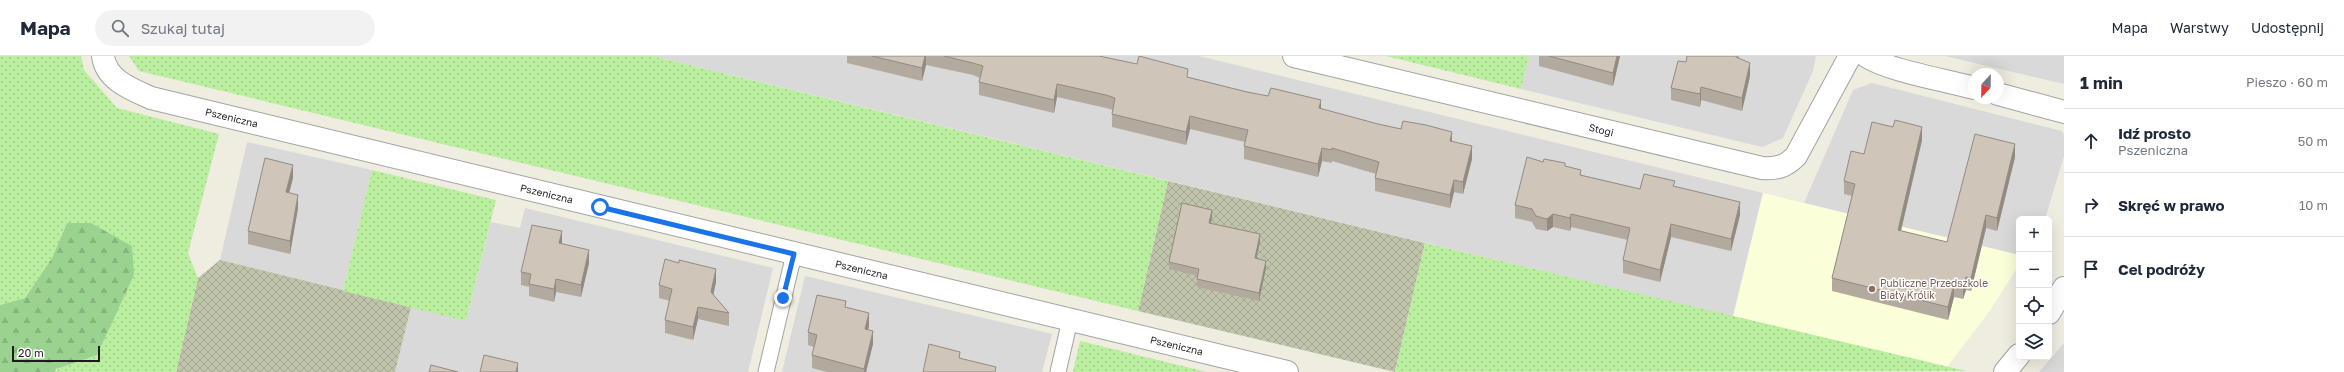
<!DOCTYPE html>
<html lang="pl">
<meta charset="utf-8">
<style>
body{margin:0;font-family:"Golos Text",sans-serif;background:#f2f2f3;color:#1f2937}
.controls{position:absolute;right:12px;bottom:12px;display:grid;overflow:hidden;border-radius:6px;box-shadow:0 4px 16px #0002}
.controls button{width:36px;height:36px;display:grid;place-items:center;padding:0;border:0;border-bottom:1px solid #e0e1e3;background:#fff;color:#1f2937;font:20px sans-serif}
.compass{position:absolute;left:1968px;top:12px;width:36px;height:36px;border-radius:50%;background:#fff;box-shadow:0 4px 16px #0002;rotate:202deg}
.scale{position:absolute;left:12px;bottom:10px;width:88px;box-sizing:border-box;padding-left:4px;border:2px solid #1c1c1c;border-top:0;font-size:11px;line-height:14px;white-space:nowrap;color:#1c1c1c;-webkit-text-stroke:3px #fff;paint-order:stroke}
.stop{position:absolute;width:12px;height:12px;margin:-9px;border:3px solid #1a73e8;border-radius:50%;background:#fff}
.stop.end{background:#1a73e8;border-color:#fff;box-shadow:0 1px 4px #0008}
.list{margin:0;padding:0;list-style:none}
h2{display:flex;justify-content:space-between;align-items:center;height:52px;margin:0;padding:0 16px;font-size:17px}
h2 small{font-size:13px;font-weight:400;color:#747a83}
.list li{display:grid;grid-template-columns:26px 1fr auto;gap:12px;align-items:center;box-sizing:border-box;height:64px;padding:0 16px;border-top:1px solid #e0e1e3}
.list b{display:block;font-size:15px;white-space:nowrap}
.list p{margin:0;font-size:13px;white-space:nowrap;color:#747a83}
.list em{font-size:13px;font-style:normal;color:#747a83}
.icon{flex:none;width:22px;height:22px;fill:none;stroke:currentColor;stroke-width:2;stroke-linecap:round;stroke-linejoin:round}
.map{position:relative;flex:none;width:2064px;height:316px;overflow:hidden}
header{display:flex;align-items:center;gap:24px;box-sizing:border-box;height:56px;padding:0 20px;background:#fff;border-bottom:1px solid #e0e1e3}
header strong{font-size:19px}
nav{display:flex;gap:22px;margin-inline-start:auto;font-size:14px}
.search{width:280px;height:36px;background:#f2f2f3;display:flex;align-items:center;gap:10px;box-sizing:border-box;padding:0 14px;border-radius:22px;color:#747a83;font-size:15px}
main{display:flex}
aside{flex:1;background:#fff}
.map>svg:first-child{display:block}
</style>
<header>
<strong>Mapa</strong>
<div class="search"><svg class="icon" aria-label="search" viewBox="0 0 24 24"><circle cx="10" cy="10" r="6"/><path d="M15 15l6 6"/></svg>Szukaj tutaj</div>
<nav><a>Mapa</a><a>Warstwy</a><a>Udostępnij</a></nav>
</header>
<main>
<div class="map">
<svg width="2064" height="316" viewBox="0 0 2064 316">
<defs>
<pattern id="construction-cross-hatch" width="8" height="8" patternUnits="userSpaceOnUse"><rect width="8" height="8" fill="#c0c4ab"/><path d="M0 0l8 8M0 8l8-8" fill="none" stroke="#a4a893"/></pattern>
<pattern id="grass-dots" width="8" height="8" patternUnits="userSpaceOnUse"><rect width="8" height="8" fill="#bbefa0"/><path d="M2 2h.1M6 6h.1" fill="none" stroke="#a0cc89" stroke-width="1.8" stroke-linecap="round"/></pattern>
<pattern id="forest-firs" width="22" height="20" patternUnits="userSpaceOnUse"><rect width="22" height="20" fill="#9ad390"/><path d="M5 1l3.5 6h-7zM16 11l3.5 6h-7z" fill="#84b57c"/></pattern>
</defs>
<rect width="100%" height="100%" fill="#efece0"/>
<path fill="#dad9d9" d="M 652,0 L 1199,0 L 1763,137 L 1733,261 Z
M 1529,0 L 1816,0 L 1813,15 L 1783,82 L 1762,91 L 1521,33 Z
M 1945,0 L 2064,0 L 2064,28 Z
M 1872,27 L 2062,75 L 2064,79 L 2064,100 L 2045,163 L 2019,163 L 2019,199 L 1804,147 L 1853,34 Z
M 247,86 L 372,114 L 343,235 L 220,204 Z
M 525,152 L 773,212 L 748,316 L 395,316 L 411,251 L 466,265 L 491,166 L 520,172 Z
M 805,220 L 1052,278 L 1042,316 L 782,316 Z
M 2064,287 L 2064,316 L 2039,316 Z"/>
<path fill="#faffd9" d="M 1763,137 L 2019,199 L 2019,209 L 1989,256 L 1947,311 L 1733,261 Z"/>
<path fill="url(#construction-cross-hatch)" d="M 1168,125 L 1425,187 L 1395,316 L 1138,255 Z
M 220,204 L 411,251 L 395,316 L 176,316 L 198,222 Z"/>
<path fill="url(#grass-dots)" d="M 0,0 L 81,0 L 84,14 L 117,52 L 219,78 L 188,197 L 198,222 L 176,316 L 55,316 L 115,257 L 134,219 L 67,167 L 52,202 L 25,242 L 0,249 Z
M 129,0 L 652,0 L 1168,125 L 1138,255 L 139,15 Z
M 1386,0 L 1529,0 L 1521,33 Z
M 372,114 L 496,144 L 466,265 L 343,235 Z
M 1425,187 L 1966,315 L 1395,316 Z
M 1080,285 L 1207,316 L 1073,316 Z"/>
<path fill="url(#forest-firs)" d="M 67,167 L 91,167 L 132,190 L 134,219 L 97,299 L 56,313 L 55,316 L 0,316 L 0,249 L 25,242 L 52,202 Z"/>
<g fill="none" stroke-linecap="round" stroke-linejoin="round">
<defs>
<path id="service" d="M 766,316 L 794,198
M 1058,316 L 1070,264"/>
<g id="minor">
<path id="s1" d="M 103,0 C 106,24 131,33 151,42 L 1287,316"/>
<path id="s2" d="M 1294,0 L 1762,112 C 1777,113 1785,111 1796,100 L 1850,0"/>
<path d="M 1866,0 C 1889,15 1946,24 1974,32"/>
<path d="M 1998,38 L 2064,56"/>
</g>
<path id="tertiary" d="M 2049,257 L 2064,232
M 2005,316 L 2019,299"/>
</defs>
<use href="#service" stroke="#a3a3a3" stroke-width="17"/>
<use href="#minor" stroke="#a3a3a3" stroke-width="24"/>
<use href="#tertiary" stroke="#a3a3a3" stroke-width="24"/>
<use href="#service" stroke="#fff" stroke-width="15"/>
<use href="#minor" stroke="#fff" stroke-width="22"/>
<use href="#tertiary" stroke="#fff" stroke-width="22"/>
</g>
<path fill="#b2aa9f" d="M 847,0 L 1099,0 L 1188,21 L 1247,36 L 1321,53 L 1378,68 L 1452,86 L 1472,103 L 1463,138 L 1454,136 L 1450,152 L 1375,135 L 1375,122 L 1376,118 L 1332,105 L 1332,107 L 1322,105 L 1318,121 L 1244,103 L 1244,90 L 1245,86 L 1190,73 L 1186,89 L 1112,71 L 1112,58 L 1113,54 L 1106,52 L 1057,41 L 1054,57 L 979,39 L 979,26 L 980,22 L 973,19 L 926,9 L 922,25 L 847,7 Z
M 1539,0 L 1620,0 L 1613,30 L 1539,10 Z
M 1687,0 L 1739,0 L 1739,2 L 1750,20 L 1742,55 L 1701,44 L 1700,51 L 1671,44 L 1671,32 L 1686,6 Z
M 1893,71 L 1922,84 L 1901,175 L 1947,186 L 2015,101 L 1997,175 L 1986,172 L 1971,235 L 1966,234 L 1963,243 L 1954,241 L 1948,264 L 1832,235 L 1832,222 L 1852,140 L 1844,138 L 1844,125 L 1864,98 Z
M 1543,106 L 1565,110 L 1581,119 L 1640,133 L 1675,131 L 1740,159 L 1731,195 L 1671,181 L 1660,226 L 1623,217 L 1623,204 L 1628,184 L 1571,171 L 1570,175 L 1553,171 L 1547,175 L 1536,173 L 1532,166 L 1515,162 L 1515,149 Z
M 293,122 L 289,137 L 298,152 L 290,198 L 248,188 L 248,175 Z
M 1212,162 L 1210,167 L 1260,186 L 1256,202 L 1266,212 L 1259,245 L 1197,231 L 1197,223 L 1198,220 L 1169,213 L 1169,206 Z
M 562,188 L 589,207 L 581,241 L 556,236 L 554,246 L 529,240 L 529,231 L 521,229 L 521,216 Z
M 716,226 L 713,239 L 729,257 L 729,270 L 698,263 L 693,284 L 665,277 L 665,264 L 670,245 L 659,242 L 659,229 Z
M 846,251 L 869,270 L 868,274 L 873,288 L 866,316 L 827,316 L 812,312 L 812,299 L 814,291 L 808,289 L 808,276 Z"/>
<path fill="#918b82" d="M 925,0 L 926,0 L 926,9 L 922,25 L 922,12 Z
M 1617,0 L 1620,0 L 1613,30 L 1613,17 Z
M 1750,7 L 1750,20 L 1742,55 L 1742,42 Z
M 1057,28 L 1057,41 L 1054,57 L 1054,44 Z
M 1701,31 L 1701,44 L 1700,51 L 1700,38 Z
M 1321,44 L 1321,57 L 1319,52 Z
M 1190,60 L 1190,73 L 1186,89 L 1186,76 Z
M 1922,71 L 1922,84 L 1898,187 L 1898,174 Z
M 1452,76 L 1452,89 L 1450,85 Z
M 2015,88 L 2015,101 L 1997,175 L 1997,162 Z
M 1472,90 L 1472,103 L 1463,138 L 1463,126 Z
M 1322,92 L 1322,105 L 1318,121 L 1318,108 Z
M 293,109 L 293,122 L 286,149 L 286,136 Z
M 1454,124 L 1454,136 L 1450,152 L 1450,139 Z
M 298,139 L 298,152 L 290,198 L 290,185 Z
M 1740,146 L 1740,159 L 1731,195 L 1731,183 Z
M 1212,154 L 1212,162 L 1209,174 L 1209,167 Z
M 1553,158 L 1553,171 L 1547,175 L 1547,163 Z
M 1571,158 L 1571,171 L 1570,175 L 1570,162 Z
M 1986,159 L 1986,172 L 1971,235 L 1971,222 Z
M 1671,168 L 1671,181 L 1660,226 L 1660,214 Z
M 562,175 L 562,188 L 559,187 Z
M 1260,178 L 1260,186 L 1255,210 L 1255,202 Z
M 589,194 L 589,207 L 581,241 L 581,229 Z
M 1266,205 L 1266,212 L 1259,245 L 1259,237 Z
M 716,213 L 716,226 L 711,249 L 711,236 Z
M 1966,221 L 1966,234 L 1963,243 L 1963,230 Z
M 556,223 L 556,236 L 554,246 L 554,233 Z
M 1954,228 L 1954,241 L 1948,264 L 1948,251 Z
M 698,251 L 698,263 L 693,284 L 693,271 Z
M 869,257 L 869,270 L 865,286 L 865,273 Z
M 873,275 L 873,288 L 866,316 L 864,316 L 864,313 Z
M 518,307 L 518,316 L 516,316 Z"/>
<path fill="#cfc6b9" stroke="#918b82" d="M 872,0 L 925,0 L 922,12 Z
M 944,0 L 1099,0 L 1137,8 L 1139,0 L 1188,13 L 1187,21 L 1247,36 L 1268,40 L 1271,32 L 1321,44 L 1319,52 L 1378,68 L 1401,73 L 1403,65 L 1426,69 L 1452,76 L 1450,85 L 1472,90 L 1463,126 L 1454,124 L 1450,139 L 1375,122 L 1379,106 L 1332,92 L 1332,94 L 1322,92 L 1318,108 L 1244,90 L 1248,74 L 1218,67 L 1190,60 L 1186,76 L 1112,58 L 1115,42 L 1106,39 L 1057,28 L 1054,44 L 979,26 L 983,10 L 973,7 Z
M 1549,0 L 1617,0 L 1613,17 Z
M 1687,0 L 1736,0 L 1736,1 L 1750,7 L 1742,42 L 1701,31 L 1700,38 L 1671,32 L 1678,5 L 1686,6 Z
M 1895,64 L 1922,71 L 1898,174 L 1947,186 L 1975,78 L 2015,88 L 1997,162 L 1986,159 L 1971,222 L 1966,221 L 1963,230 L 1954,228 L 1948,251 L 1832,222 L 1855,128 L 1844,125 L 1851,95 L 1864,98 L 1872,66 L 1893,71 Z
M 1527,101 L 1543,106 L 1544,103 L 1565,107 L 1565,110 L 1581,114 L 1580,119 L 1640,133 L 1644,118 L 1675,125 L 1673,130 L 1740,146 L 1731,183 L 1671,168 L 1660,214 L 1623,204 L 1630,172 L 1571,158 L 1570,162 L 1553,158 L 1547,163 L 1536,160 L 1532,153 L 1515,149 Z
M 265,102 L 293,109 L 286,136 L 298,139 L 290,185 L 248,175 Z
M 1182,147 L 1212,154 L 1209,167 L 1260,178 L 1255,202 L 1266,205 L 1259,237 L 1197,223 L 1199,213 L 1169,206 Z
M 532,169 L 562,175 L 559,187 L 589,194 L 581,229 L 556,223 L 554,233 L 529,228 L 531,218 L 521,216 Z
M 665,203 L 679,207 L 679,204 L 716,213 L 711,236 L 729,257 L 698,251 L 693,271 L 665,264 L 672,233 L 659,229 Z
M 817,239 L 846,245 L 845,251 L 869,257 L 865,273 L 873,275 L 864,313 L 812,299 L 817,279 L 808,276 Z
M 929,288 L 960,296 L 959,302 L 996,311 L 995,316 L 923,316 Z
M 484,299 L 518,307 L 516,316 L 480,316 Z
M 431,309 L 458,316 L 429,316 Z"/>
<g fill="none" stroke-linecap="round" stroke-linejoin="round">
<path stroke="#1a73e8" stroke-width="5" d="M 600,151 L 794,198 L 783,242"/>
</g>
<circle fill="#8d6e63" stroke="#fff" stroke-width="1.5" cx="1872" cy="233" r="4"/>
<g text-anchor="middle" stroke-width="3" stroke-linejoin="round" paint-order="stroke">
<g font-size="10" fill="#1c1c1c" stroke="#fff">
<text dy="4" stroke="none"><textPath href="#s1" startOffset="150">Pszeniczna</textPath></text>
<text dy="4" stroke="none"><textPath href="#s2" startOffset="316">Stogi</textPath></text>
<text dy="4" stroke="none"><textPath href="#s1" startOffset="474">Pszeniczna</textPath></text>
<text dy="4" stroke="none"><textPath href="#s1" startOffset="798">Pszeniczna</textPath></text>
<text dy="4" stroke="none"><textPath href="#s1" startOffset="1122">Pszeniczna</textPath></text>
</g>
<g font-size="10" fill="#785e54" stroke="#fff" text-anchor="start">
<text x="1880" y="231">Publiczne Przedszkole<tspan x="1880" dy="12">Biały Królik</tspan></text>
</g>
</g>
</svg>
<div class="controls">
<button>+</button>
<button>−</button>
<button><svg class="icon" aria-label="locate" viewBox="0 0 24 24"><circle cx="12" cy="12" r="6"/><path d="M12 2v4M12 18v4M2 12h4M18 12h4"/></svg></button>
<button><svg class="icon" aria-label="layers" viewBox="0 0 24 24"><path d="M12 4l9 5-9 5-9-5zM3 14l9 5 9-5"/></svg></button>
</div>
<svg class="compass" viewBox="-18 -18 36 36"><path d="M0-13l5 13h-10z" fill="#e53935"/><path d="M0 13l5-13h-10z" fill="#747a83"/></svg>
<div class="scale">20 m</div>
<div class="stop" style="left:600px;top:151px"></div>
<div class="stop end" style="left:783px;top:242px"></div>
</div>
<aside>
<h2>1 min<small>Pieszo · 60 m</small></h2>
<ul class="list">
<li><svg class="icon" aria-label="ahead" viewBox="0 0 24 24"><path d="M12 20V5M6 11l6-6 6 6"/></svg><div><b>Idź prosto</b><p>Pszeniczna</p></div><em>50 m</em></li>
<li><svg class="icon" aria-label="right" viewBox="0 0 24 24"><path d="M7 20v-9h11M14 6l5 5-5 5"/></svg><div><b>Skręć w prawo</b></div><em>10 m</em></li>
<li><svg class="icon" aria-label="arrive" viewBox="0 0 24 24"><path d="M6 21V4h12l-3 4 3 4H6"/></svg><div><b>Cel podróży</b></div></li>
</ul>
</aside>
</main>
